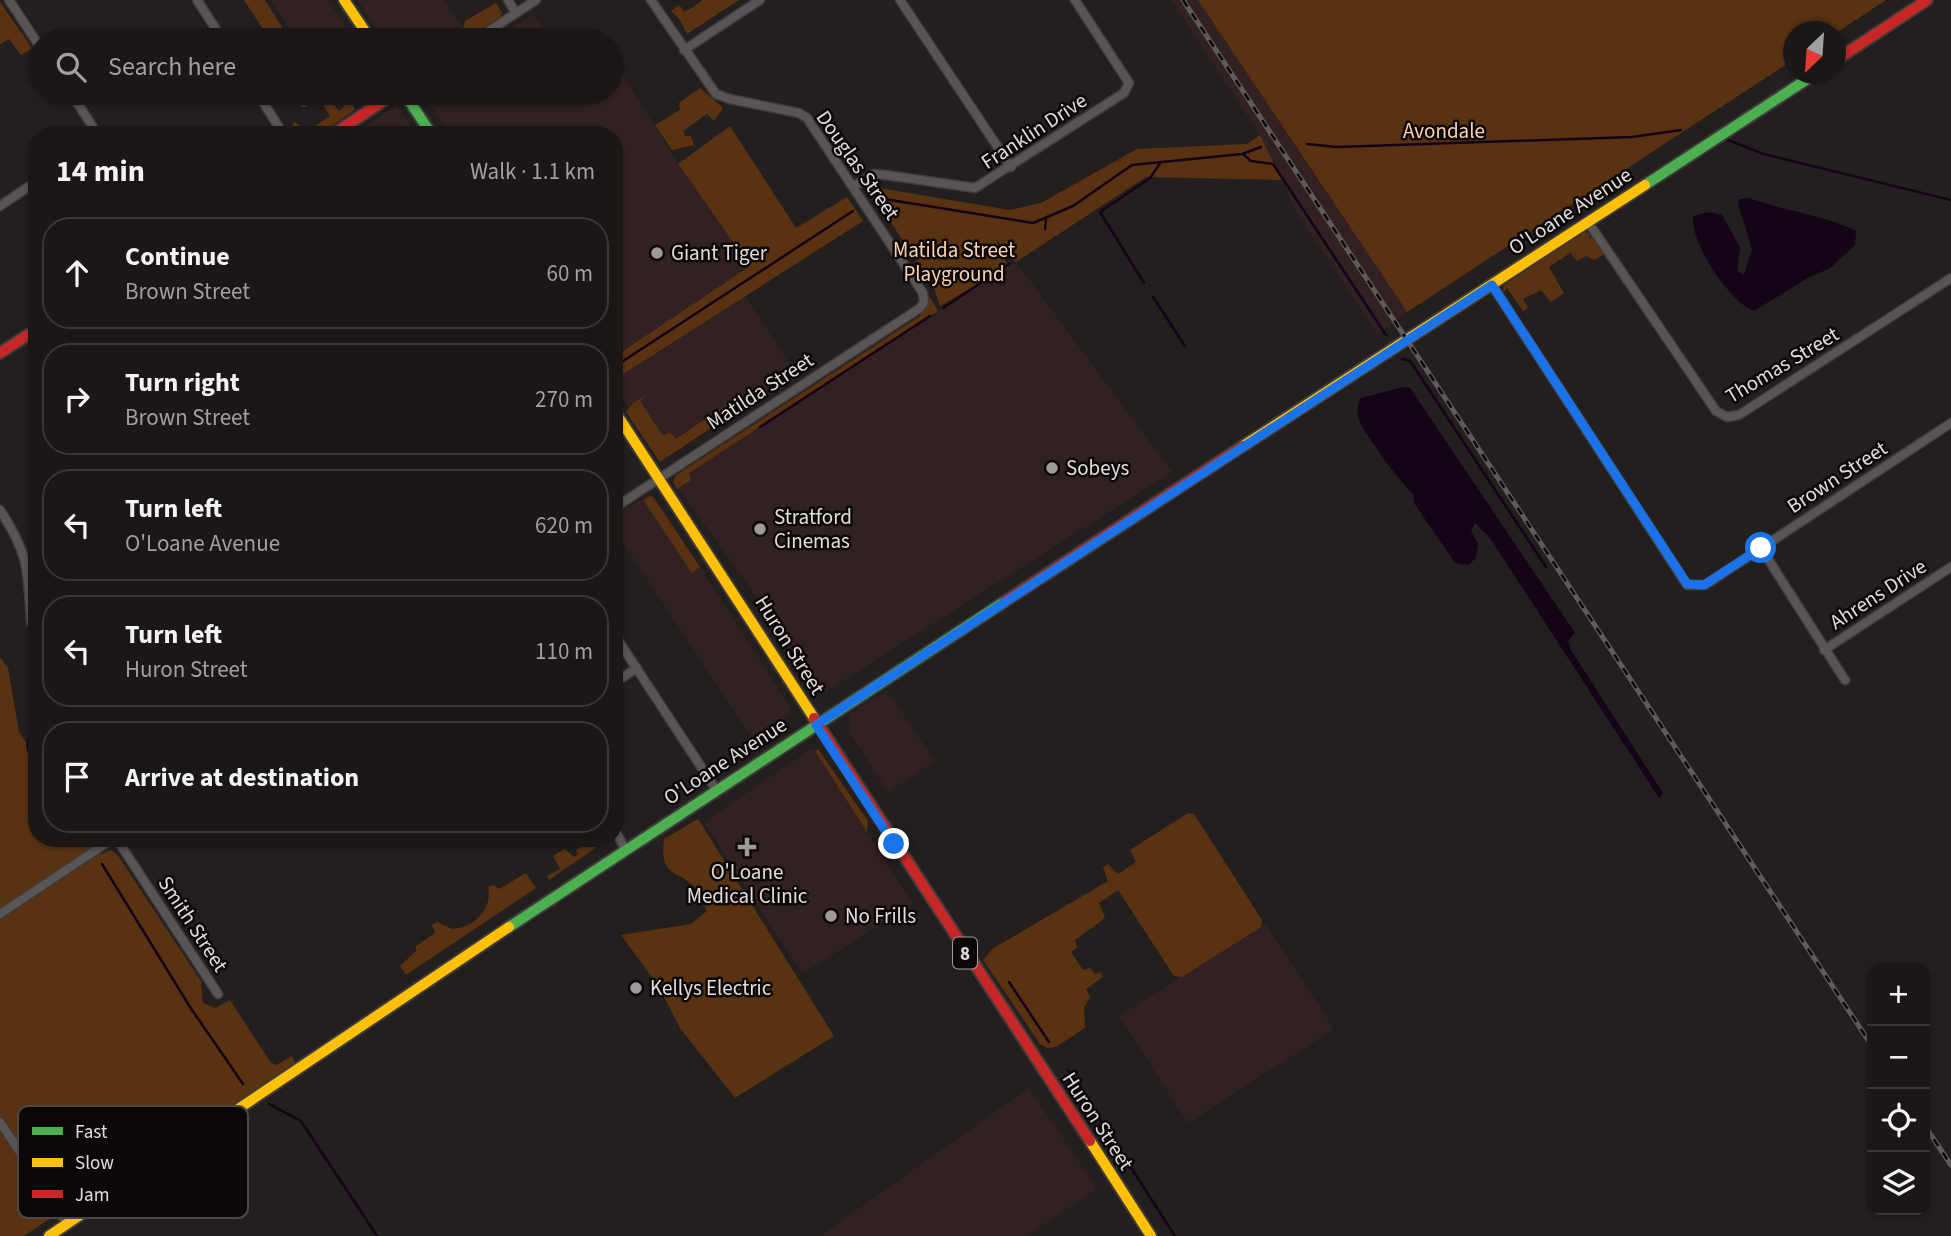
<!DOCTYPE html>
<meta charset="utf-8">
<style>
body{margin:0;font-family:"Source Sans 3",sans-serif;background:#282424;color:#f1f3f6}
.controls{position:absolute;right:21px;bottom:21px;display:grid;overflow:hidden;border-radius:14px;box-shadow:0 2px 5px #0004}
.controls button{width:63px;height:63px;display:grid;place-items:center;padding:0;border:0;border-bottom:2px solid #393636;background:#1b1717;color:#f1f3f6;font:35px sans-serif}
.compass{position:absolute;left:1783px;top:21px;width:63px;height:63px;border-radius:50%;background:#1b1717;box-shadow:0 2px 5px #0004;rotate:205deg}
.stop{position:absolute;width:21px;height:21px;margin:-16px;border:5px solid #1a73e8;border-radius:50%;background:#fff}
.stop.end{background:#1a73e8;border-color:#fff;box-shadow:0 2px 7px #0008}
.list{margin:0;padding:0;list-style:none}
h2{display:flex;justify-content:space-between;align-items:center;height:91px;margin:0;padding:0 28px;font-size:30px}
h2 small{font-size:23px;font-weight:400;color:#a09fa1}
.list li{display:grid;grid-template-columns:46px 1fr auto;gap:21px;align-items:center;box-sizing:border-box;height:112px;margin:0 14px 14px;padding:0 14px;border:2px solid #393636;border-radius:28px}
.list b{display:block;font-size:26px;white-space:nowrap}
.list p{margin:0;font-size:23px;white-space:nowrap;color:#a09fa1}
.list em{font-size:23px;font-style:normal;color:#a09fa1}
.icon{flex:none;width:38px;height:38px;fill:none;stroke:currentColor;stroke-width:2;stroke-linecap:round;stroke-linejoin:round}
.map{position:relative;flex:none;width:1951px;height:1236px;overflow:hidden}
.search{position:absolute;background:#1b1717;box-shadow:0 2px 5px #0004;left:28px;top:28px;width:595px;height:77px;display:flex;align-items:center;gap:18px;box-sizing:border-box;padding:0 24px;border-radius:38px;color:#a09fa1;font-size:26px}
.panel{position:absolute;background:#1b1717;box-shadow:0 2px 5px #0004;left:28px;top:126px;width:595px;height:721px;border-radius:28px}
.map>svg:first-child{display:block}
</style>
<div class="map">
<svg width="1951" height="1236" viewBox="0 0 1951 1236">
<rect width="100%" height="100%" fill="#241f1f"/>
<path fill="#322123" d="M 271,0 L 328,0 L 354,40 L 297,40 Z
M 358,0 L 443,0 L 467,34 L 457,40 L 383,40 Z
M 1171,0 L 1198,0 L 1407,312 L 1378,335 L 1298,215 L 1260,135 Z
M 534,14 L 551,40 L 493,40 Z
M 611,55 L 678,164 L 750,266 L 614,357 L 614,135 L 448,135 L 424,93 L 611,93 Z
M 397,105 L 417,135 L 353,135 Z
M 1016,262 L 1172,472 L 825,692 L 674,482 Z
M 745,296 L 795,372 L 661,458 L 614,385 L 614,380 Z
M 648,495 L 654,496 L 789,705 L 789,716 L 754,741 L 614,529 L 614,516 Z
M 887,691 L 935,761 L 888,792 L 849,732 L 850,714 Z
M 813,748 L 913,904 L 802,974 L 704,822 Z
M 1265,923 L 1334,1029 L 1188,1123 L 1119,1016 Z
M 1029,1088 L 1097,1189 L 1026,1236 L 820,1236 Z"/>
<path fill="#593212" d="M 244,0 L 265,0 L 290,40 L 270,40 Z
M 703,0 L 739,0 L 687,34 L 680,20 L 671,11 L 679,5 L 685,12 Z
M 1198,0 L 1886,0 L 1836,33 L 1794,32 L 1793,60 L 1407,312 Z
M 0,2 L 32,48 L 21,55 L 9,39 L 0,44 Z
M 496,3 L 502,13 L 500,17 L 469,37 L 461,34 L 465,21 Z
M 700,88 L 723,108 L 714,121 L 707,114 L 683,131 L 685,136 L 691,136 L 694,145 L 672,150 L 655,125 L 680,110 L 679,103 Z
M 316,93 L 325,93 L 339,111 L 350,100 L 355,110 L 318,135 L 298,135 L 291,126 L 295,122 L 307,131 L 330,116 L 319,98 L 303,108 L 298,103 Z
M 730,126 L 796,228 L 847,197 L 863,221 L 614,380 L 614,357 L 750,266 L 678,164 Z
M 1260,135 L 1282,180 L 1146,177 L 1016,262 L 996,239 L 1008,267 L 940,306 L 934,288 L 867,186 L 1010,210 L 1041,203 L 1137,149 L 1247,144 Z
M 1585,232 L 1590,234 L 1589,239 L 1592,237 L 1604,254 L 1595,260 L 1586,256 L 1577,261 L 1570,253 L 1549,267 L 1564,293 L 1551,302 L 1541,290 L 1523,299 L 1528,308 L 1523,311 L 1507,288 L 1502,293 L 1504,285 Z
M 928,294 L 938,311 L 689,473 L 691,480 L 677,489 L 673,482 L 676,475 L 920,316 L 928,301 Z
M 646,395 L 640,401 L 663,436 L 670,432 L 676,439 L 726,405 L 724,398 L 732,414 L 660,462 L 626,412 L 633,403 Z
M 649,496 L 653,497 L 700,567 L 692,573 L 644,501 Z
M 0,657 L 8,668 L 19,732 L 37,759 L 37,838 L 90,838 L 101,854 L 111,850 L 117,854 L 201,981 L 203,1003 L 215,1008 L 230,1000 L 271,1063 L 276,1065 L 292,1056 L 295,1063 L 177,1142 L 172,1137 L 24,1236 L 0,1236 Z
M 818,749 L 868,821 L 867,832 L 815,751 Z
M 1188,813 L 1194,814 L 1262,920 L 1261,927 L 1182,977 L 1174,976 L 1118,890 L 1099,903 L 1105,918 L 1075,940 L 1077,948 L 1071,952 L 1083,970 L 1090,968 L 1095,974 L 1100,972 L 1103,977 L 1086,989 L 1090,997 L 1084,1008 L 1085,1028 L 1056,1047 L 1047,1048 L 1040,1044 L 983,960 L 992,949 L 1108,881 L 1103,867 L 1108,864 L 1118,874 L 1136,862 L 1130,850 Z
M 698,819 L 834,1036 L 735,1098 L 680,1028 L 659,987 L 621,935 L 691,924 L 707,911 C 704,905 702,896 697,890 C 679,868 659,880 664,839 Z
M 599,838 L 610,838 L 549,880 L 547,876 L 560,869 L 553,856 L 565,849 L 574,857 L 578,854 L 576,850 L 586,845 L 591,846 Z
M 526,873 L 536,888 L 406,975 L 400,966 L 416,951 L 416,946 L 435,933 L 432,925 L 437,922 L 452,929 C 474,928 493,909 488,887 L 494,885 L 499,889 Z"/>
<path fill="#150318" d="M 1749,198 C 1784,211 1825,215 1856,231 L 1855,245 L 1830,268 L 1806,279 L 1754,311 C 1730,303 1690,242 1693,216 L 1709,212 L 1722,215 L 1740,247 L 1737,271 L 1744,275 L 1752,249 L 1738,204 L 1739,199 Z
M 1403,387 L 1410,388 L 1575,633 L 1568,641 L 1571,650 L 1663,793 L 1659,798 L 1490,538 L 1475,523 L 1471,531 L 1478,544 L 1476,558 L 1468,565 L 1455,563 L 1414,503 L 1413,494 C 1401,483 1365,435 1359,420 C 1356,412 1358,404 1361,398 Z"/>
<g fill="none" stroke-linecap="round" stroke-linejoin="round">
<path stroke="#150318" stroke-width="2.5" d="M 1728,140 L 1764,154 L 1951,200
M 1307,144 L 1337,147 L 1632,137 L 1681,130
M 1243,154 L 1251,161 L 1273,164 L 1386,335
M 884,199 L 1033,223 L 1073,206 L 1132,165 L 1242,154 L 1261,147
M 1045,229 L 1046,218
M 1144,283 L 1100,212 L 1150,178 L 1161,162
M 1153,297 L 1185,346
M 943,308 L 1009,264
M 1402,359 L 1410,361 L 1546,567
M 614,367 L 853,211
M 760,427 L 930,316
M 35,651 L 37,651
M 37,729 C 22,741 27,753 37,767
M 102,864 L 190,1007 L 243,1084
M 1009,982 L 1049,1042
M 1068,1070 L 1175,1236
M 269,1104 L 301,1121 L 377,1236"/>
<defs>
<path id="street" d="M 9,0 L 40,47
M 197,0 L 223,40
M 508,0 L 516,13
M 900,0 L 1011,167
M 475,40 L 536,0
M 684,50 L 760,0
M 71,93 L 98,135
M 257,93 L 284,135
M 854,186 L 874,174 L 886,175 L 975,188 L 1124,93 L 1129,83 L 1075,0
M 0,206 L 37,181
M 1588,222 L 1716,411 L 1727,417 L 1739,415 L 1951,278
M 1492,285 L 1687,585 L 1705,585 L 1951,423
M 614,508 L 920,308 L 924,302 L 923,293 L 807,118 L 799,113 L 730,99 L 716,94 L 651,0
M 0,510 C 29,554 28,571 31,623 L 37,627
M 1761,548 L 1845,680
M 614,634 L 717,791
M 1824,650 L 1951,567
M 614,683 L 637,668
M 614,828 L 625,849
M 116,838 L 218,994
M 0,914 L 114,838
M 0,1122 L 67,1224"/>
<path id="fast" d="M 404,93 L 432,135
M 1645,185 L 1815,74
M 509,927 L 1004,602"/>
<path id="slow" d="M 344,0 L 371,40
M 614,410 L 814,718
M 1243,446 L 1645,185
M 1090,1141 L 1151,1236
M 49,1236 L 509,927"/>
<path id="jam" d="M 1836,60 L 1927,0
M 332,135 L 395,93
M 0,353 L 37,329
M 1004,602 L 1243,446
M 814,718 L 1090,1141"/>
</defs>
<use href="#street" stroke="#403b3b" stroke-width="11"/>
<use href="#fast" stroke="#403b3b" stroke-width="14"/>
<use href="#slow" stroke="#403b3b" stroke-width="14"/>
<use href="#jam" stroke="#403b3b" stroke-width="14"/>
<use href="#street" stroke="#595555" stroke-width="8"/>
<use href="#fast" stroke="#4caf50" stroke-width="10"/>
<use href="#slow" stroke="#ffc107" stroke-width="10"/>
<use href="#jam" stroke="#c62828" stroke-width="10"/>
<defs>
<path id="rail" d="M 1183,0 L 1872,1046
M 1925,1126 L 1951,1165"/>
</defs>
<use href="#rail" stroke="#605b5b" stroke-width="5"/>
<use href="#rail" stroke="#0d0808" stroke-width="2.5" stroke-dasharray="8" stroke-linecap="butt"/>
</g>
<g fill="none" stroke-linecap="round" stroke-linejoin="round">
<path stroke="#1a73e8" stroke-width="9" d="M 894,844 L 816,725 L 1492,285 L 1687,584 L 1704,585 L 1761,548"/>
</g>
<g fill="#a0999a" stroke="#0d0808" stroke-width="2.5">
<circle cx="657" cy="253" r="7"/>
<circle cx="1052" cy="468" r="7"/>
<circle cx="760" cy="529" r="7"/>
<path d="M743.5 836.5h7v7h7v7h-7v7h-7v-7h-7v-7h7z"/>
<circle cx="831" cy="916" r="7"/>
<circle cx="636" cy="988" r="7"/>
</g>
<g text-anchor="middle" stroke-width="5" stroke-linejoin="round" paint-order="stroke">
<rect fill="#0d0808" stroke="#a39c9c" stroke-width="2" x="953" y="937.5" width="24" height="31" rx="5"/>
<g font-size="19" font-weight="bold" fill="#e3dbdc">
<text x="965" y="960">8</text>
</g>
<g font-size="21" fill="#e3dbdc" stroke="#0d0808">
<text transform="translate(1034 131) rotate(-33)" y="7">Franklin Drive</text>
<text transform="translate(858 165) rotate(55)" y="7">Douglas Street</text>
<text transform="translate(1570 211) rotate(-33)" y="7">O'Loane Avenue</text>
<text transform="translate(1782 365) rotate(-31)" y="7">Thomas Street</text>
<text transform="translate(760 391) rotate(-33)" y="7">Matilda Street</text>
<text transform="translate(1837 477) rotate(-33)" y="7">Brown Street</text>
<text transform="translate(1878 594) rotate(-33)" y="7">Ahrens Drive</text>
<text transform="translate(790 645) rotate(58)" y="7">Huron Street</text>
<text transform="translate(725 761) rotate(-33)" y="7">O'Loane Avenue</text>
<text transform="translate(193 924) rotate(57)" y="7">Smith Street</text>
<text transform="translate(1098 1121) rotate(57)" y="7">Huron Street</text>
</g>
<g font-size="21" fill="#fbd2b5" stroke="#0d0808">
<text x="1444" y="138">Avondale</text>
<text x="954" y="257">Matilda Street<tspan x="954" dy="24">Playground</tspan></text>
</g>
<g font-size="21" fill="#e3dbdc" stroke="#0d0808" text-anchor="start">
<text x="671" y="260">Giant Tiger</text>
<text x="1066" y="475">Sobeys</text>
<text x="774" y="524">Stratford<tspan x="774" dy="24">Cinemas</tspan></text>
<text x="747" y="879" text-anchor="middle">O'Loane<tspan x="747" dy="24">Medical Clinic</tspan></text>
<text x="845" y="923">No Frills</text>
<text x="650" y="995">Kellys Electric</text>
</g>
</g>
<rect x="18" y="1106" width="230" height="112" rx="10" fill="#0d0808" stroke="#4d4748" stroke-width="2"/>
<rect x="32" y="1127" width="31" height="8" fill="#4caf50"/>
<rect x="32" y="1158" width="31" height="9" fill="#ffc107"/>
<rect x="32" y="1190" width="31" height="8" fill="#c62828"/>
<g font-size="19" fill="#e3dbdc">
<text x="75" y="1138">Fast</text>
<text x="75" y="1169">Slow</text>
<text x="75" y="1201">Jam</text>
</g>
</svg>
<div class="controls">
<button>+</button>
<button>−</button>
<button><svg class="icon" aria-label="locate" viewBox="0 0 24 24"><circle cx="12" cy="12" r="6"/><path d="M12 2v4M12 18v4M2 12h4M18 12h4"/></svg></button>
<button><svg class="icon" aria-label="layers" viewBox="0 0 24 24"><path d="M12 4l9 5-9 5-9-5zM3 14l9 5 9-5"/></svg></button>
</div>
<svg class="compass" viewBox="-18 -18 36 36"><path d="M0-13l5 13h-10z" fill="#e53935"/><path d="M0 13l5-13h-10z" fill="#a09fa1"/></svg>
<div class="stop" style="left:1761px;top:548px"></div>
<div class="stop end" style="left:894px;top:844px"></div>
<div class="search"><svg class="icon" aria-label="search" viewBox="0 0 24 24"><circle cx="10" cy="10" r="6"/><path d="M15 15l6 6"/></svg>Search here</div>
<section class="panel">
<h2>14 min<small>Walk · 1.1 km</small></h2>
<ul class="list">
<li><svg class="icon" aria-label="ahead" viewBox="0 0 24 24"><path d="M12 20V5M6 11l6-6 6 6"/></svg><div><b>Continue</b><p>Brown Street</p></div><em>60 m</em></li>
<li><svg class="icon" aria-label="right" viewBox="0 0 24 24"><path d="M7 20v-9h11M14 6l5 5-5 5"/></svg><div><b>Turn right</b><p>Brown Street</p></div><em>270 m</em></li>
<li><svg class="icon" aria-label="left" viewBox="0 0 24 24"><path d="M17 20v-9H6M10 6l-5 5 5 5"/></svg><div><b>Turn left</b><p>O'Loane Avenue</p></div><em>620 m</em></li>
<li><svg class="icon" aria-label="left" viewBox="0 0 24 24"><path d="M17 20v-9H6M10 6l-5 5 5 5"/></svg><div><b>Turn left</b><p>Huron Street</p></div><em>110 m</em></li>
<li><svg class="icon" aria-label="arrive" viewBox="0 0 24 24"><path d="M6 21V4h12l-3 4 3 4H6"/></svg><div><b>Arrive at destination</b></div></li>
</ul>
</section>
</div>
